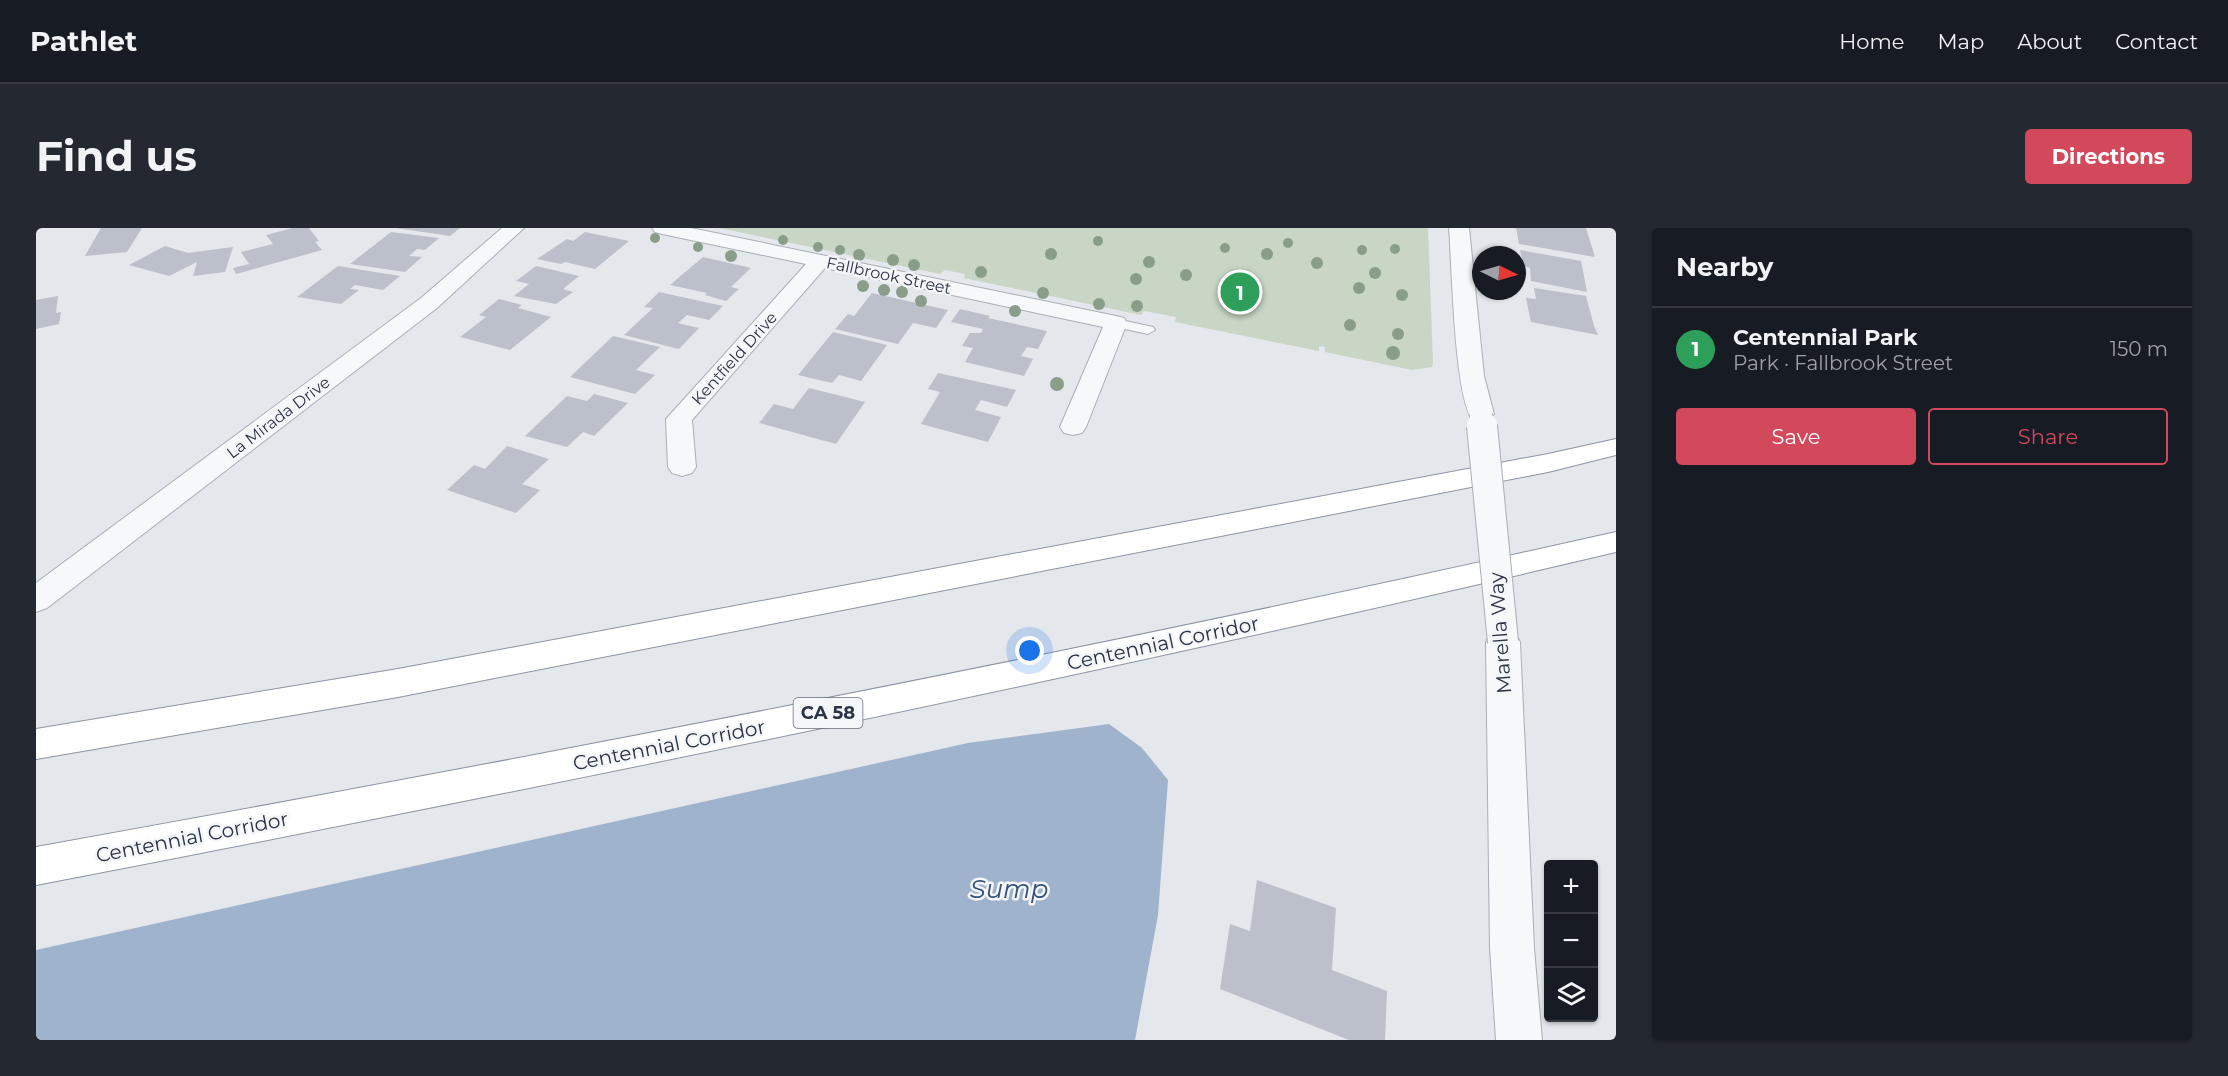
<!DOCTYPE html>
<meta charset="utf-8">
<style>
body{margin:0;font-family:Montserrat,sans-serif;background:#242831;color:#f1f3f6}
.controls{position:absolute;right:18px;bottom:18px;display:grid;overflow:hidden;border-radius:6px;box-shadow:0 2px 4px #0004}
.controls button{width:54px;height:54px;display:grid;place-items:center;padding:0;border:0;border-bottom:2px solid #363941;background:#171b24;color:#f1f3f6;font:30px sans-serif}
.compass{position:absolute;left:1436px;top:18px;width:54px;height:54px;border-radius:50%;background:#171b24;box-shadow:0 2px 4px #0004;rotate:95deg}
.you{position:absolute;left:994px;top:423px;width:21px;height:21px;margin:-15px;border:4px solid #fff;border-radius:50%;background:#1a73e8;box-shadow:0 0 0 9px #1a73e833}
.badge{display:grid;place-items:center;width:39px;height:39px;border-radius:50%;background:#d1495b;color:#fff;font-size:20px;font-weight:700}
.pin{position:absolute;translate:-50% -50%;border:3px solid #fff;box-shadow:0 2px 6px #0006}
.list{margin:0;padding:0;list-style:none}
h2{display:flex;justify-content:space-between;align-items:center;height:78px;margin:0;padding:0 24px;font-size:26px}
h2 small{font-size:20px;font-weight:400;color:#9ea1a6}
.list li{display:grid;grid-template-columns:39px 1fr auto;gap:18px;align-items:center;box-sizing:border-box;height:84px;padding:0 24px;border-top:2px solid #363941}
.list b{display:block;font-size:22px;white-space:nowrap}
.list p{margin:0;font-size:20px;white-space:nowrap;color:#9ea1a6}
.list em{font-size:20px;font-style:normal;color:#9ea1a6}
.actions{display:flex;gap:12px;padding:18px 24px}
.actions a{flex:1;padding:14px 0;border:2px solid #d1495b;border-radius:6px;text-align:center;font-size:21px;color:#d1495b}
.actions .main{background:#d1495b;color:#fff}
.icon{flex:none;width:33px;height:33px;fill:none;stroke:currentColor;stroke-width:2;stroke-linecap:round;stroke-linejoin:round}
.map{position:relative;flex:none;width:1580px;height:812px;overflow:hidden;border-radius:6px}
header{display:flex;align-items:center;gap:36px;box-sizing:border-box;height:84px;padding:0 30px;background:#171b24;border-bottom:2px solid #363941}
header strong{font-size:28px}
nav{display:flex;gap:33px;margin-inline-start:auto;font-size:21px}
.intro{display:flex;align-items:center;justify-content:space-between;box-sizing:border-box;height:144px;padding:0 36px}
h1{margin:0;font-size:42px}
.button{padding:15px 27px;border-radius:6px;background:#d1495b;color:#fff;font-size:21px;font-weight:700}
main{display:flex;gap:36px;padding:0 36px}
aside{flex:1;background:#171b24;border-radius:6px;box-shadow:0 2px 4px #0004}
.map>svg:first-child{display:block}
</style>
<header>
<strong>Pathlet</strong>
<nav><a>Home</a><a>Map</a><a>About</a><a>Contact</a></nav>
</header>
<div class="intro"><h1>Find us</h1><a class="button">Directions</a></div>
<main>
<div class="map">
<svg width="1580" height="812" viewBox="0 0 1580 812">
<rect width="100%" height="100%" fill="#e4e7ec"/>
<path fill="#c9d6c5" d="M 683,0 L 1392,0 L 1397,135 L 1396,139 L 1376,142 L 1289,124 L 1289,119 L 1283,118 L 1283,123 L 1139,94 L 1140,89 L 1108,83 L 1105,87 L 928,50 L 929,46 L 909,42 L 904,46 Z"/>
<path fill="#9fb4cc" d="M 1073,496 L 1106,520 L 1132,552 L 1122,687 L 1099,812 L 0,812 L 0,722 L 932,515 Z"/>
<path fill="#bbc0ca" d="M 65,0 L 106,0 L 91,24 L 49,28 Z
M 257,0 L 273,0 L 283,13 L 279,14 L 286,22 L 200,46 L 197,40 L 213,36 L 205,24 L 237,16 L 230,7 Z
M 360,0 L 424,0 L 414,8 Z
M 1480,0 L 1550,0 L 1559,29 L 1483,16 Z
M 355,4 L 403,10 L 389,22 L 381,21 L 373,28 L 386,29 L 369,44 L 314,36 Z
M 549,4 L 593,13 L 559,41 L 529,34 L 525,36 L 501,31 L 531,11 L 537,13 Z
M 129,18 L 152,25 L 197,19 L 189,44 L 157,48 L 161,34 L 133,48 L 93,37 Z
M 1484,22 L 1545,33 L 1551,64 L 1495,53 L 1494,40 L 1488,38 Z
M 667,29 L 715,40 L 695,59 L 703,61 L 690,73 L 669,67 L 671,65 L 634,57 Z
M 302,38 L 364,48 L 347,62 L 319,57 L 314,61 L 323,62 L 305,76 L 261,69 Z
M 500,38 L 543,48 L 527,61 L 537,64 L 520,76 L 478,68 L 493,56 L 480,53 Z
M 1498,60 L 1550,68 L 1558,98 L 1562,107 L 1495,94 L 1490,70 L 1500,71 Z
M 623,64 L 687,78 L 673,92 L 651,87 L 642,95 L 663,100 L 643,121 L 588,107 L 617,80 L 608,79 Z
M 836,65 L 912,82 L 900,100 L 877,95 L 862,116 L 799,101 L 812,86 L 818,88 Z
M 22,68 L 20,85 L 25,84 L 23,96 L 0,101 L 0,72 Z
M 463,71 L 486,77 L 482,80 L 515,89 L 474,122 L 424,109 L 450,89 L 443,87 Z
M 924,81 L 954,88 L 952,90 L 1011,103 L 1002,121 L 991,119 L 985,128 L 997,131 L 988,148 L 929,134 L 937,120 L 926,118 L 934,105 L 945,105 L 947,101 L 915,94 Z
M 797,104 L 851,117 L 825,153 L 803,147 L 796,155 L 762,147 Z
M 577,108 L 624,119 L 600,142 L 619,147 L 599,166 L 534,149 Z
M 902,145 L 980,162 L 971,179 L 945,172 L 939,182 L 965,189 L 952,214 L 885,196 L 904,164 L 892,161 Z
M 773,160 L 829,174 L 800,216 L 723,195 L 738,176 L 757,181 Z
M 558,166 L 592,175 L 558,208 L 547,204 L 531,219 L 489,208 L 531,168 L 551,173 Z
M 471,218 L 513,231 L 486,256 L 504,262 L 480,285 L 411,262 L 438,237 L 449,241 Z
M 1221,652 L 1300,680 L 1296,742 L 1351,763 L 1349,812 L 1313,812 L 1184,761 L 1194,696 L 1214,703 Z"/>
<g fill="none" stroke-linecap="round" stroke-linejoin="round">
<defs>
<path id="lane" d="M 1080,91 L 1117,99 L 1119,102 L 1112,106 L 1075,98 L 1073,95 L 1075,92 Z"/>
<path id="street" d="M 466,0 L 488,0 L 401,80 L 11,380 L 0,384 L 0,355 L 385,70 Z
M 616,0 L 655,0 L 1080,88 L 1088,90 L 1091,95 L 1050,199 L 1046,205 L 1037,207 L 1028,205 L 1024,199 L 1067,99 L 789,40 L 656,192 L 660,239 L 656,245 L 646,248 L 636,245 L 632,239 L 630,191 L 770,36 L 626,6 L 619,4 Z
M 1413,0 L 1433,0 L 1448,148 L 1458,186 L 1454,191 L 1445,194 L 1436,191 C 1418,165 1416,38 1413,0 Z
M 1467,401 L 1479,405 L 1484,414 L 1498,720 L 1506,812 L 1460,812 L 1454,720 L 1450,414 L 1455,405 Z"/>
<path id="highway" d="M 1580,211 L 1580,227 L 1512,244 L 362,469 L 0,531 L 0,501 L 362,441 L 1512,226 Z
M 1580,304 L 1580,324 C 1056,448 529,555 0,657 L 0,619 C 529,524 1056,422 1580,304 Z"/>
</defs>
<use href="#lane" stroke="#a9aeb7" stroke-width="2"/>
<use href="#street" stroke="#a9aeb7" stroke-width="2"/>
<use href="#highway" stroke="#8b94a3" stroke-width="2"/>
<use href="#lane" fill="#f7f8fa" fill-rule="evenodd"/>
<use href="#street" fill="#f7f8fa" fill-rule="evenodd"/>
<use href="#highway" fill="#fff" fill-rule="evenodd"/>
<defs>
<path id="street-bridge-far1" d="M 1445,186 L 1446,200"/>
<path id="street-bridge" d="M 1446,198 L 1467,414"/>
</defs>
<use href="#street-bridge-far1" stroke="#a9aeb7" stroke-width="24" stroke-linecap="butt"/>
<use href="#street-bridge" stroke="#a9aeb7" stroke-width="32" stroke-linecap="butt"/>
<use href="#street-bridge-far1" stroke="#f7f8fa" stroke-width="22"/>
<use href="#street-bridge" stroke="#f7f8fa" stroke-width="30"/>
</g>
<g fill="#899d89">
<circle cx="619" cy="10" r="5"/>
<circle cx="747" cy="12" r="5"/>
<circle cx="1062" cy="13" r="5"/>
<circle cx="1252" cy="15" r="5"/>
<circle cx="662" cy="19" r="5"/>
<circle cx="782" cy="19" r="5"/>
<circle cx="1189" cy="20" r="5"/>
<circle cx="1359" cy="21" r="5"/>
<circle cx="804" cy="22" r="5"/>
<circle cx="1326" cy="22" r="5"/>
<circle cx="1015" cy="26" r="6"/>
<circle cx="1231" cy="26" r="6"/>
<circle cx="823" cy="27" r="6"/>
<circle cx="695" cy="28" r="6"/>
<circle cx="857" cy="32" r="6"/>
<circle cx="1113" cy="34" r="6"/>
<circle cx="1281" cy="35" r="6"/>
<circle cx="878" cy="37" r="6"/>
<circle cx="945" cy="44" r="6"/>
<circle cx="1339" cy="45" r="6"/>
<circle cx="1150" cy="47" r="6"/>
<circle cx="1100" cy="51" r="6"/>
<circle cx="827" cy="58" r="6"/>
<circle cx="1323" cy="60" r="6"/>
<circle cx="848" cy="62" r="6"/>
<circle cx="866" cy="64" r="6"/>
<circle cx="1007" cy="65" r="6"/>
<circle cx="1366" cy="67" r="6"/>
<circle cx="885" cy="73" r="6"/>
<circle cx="1063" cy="76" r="6"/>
<circle cx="1101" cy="78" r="6"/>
<circle cx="979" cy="83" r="6"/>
<circle cx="1314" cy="97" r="6"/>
<circle cx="1362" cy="106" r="6"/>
<circle cx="1357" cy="125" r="7"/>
<circle cx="1021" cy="156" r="7"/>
</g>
<g text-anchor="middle" stroke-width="5" stroke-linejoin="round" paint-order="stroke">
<g font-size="16" fill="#2b3445" stroke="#f4f6f9">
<text transform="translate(853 47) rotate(12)" y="6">Fallbrook Street</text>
<text transform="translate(698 130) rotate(-48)" y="6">Kentfield Drive</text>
<text transform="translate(242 189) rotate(-37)" y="6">La Mirada Drive</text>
</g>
<rect fill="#f4f6f9" stroke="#676e7b" stroke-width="1.5" x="757.5" y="470" width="69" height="30" rx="4.5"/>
<g font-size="18" font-weight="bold" fill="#2b3445">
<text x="792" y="491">CA 58</text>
</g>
<g font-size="20" fill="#2b3445" stroke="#f4f6f9">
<text transform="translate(1464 405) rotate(-94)" y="7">Marella Way</text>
<text transform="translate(1127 415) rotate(-12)" y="7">Centennial Corridor</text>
<text transform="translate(633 517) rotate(-11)" y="7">Centennial Corridor</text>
<text transform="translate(156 609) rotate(-11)" y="7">Centennial Corridor</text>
</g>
<g font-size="26" font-style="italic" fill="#34527a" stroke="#f4f6f9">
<text x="973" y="670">Sump</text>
</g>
</g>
</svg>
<div class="controls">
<button>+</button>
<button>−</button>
<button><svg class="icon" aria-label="layers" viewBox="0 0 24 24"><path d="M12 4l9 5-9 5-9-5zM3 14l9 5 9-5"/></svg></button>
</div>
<svg class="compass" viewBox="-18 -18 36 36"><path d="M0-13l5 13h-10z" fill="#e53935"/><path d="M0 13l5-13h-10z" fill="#9ea1a6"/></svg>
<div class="you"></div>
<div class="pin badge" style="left:1204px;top:64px;background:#2e9e5b">1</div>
</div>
<aside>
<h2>Nearby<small></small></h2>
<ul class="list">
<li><span class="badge" style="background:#2e9e5b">1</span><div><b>Centennial Park</b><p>Park · Fallbrook Street</p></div><em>150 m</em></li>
</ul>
<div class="actions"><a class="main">Save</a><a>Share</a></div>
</aside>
</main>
